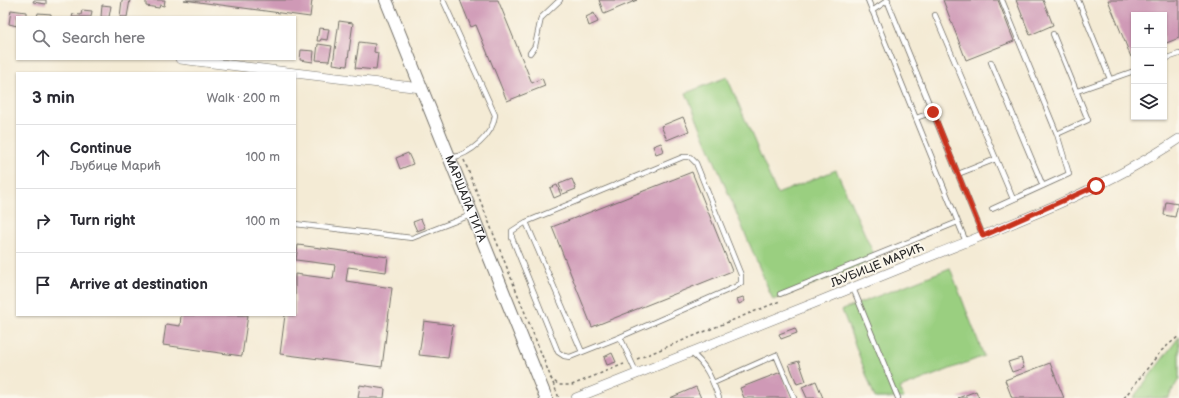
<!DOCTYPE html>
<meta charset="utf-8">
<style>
body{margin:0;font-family:"Balsamiq Sans",sans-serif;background:#f7f7f7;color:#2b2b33}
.controls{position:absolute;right:12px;top:12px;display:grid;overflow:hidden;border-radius:0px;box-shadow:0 1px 3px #0004}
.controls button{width:36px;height:36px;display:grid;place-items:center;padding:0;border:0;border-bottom:1px solid #e1e1e2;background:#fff;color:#2b2b33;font:20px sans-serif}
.stop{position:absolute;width:12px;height:12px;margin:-9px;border:3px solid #c8321e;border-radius:50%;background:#fff}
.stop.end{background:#c8321e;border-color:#fff;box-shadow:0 1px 4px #0008}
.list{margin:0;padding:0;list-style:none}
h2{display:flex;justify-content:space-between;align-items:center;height:52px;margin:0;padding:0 16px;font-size:17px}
h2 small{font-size:13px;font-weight:400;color:#7c7c81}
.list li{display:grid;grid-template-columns:26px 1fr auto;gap:12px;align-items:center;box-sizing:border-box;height:64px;padding:0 16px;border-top:1px solid #e1e1e2}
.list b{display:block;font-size:15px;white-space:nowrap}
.list p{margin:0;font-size:13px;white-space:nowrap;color:#7c7c81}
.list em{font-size:13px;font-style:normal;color:#7c7c81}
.icon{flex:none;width:22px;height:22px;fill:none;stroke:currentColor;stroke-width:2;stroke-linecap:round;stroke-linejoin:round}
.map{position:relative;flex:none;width:1179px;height:398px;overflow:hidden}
.search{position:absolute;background:#fff;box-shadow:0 1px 3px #0004;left:16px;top:16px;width:280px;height:44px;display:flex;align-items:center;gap:10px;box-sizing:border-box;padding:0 14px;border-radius:0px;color:#7c7c81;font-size:15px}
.panel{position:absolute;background:#fff;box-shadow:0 1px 3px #0004;left:16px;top:72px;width:280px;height:244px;border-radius:0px}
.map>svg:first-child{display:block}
</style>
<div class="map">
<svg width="1179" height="398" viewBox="0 0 1179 398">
<rect width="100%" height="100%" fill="#fbf7ec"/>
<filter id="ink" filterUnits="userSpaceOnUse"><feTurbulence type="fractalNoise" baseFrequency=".025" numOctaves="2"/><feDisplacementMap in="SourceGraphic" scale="8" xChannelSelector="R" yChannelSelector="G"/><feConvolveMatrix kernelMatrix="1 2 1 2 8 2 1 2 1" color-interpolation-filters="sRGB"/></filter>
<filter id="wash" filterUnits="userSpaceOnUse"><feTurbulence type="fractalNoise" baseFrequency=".012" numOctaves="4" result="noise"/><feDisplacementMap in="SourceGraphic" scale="16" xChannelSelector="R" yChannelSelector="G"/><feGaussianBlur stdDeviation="0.9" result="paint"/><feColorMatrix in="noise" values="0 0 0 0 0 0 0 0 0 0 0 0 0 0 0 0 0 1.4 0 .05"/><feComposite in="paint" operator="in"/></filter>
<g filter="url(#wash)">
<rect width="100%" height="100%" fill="#f4ebd5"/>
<path fill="#9acf80" stroke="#627d56" d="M 727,77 L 777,194 L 836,170 L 876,259 L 773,300 L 686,93 Z
M 950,268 L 984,356 L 900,388 L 904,398 L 875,398 L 842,310 Z
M 1179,337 L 1179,379 L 1168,398 L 1133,398 Z"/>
<g id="blocks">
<path fill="#cf99b6" d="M 34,0 L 46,0 L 46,4 L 33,2 Z
M 122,0 L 130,0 L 127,17 L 120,17 Z
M 146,0 L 165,0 L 164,6 L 160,5 L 159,8 L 146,6 Z
M 184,0 L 312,0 L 310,17 Z
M 460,0 L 498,0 L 532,83 L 542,78 L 545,86 L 507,101 L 476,25 L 471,27 Z
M 599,0 L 637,0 L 604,14 Z
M 943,0 L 998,0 L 1014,41 L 966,60 Z
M 1016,0 L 1043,0 L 1053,25 L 1030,35 Z
M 1108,0 L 1179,0 L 1179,38 L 1164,44 L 1164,15 L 1134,15 L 1134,56 L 1131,57 Z
M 102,5 L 111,6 L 109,17 L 101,17 Z
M 11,10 L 26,12 L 26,17 L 17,17 L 17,26 L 9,24 Z
M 82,10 L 92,11 L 91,17 L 72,17 L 73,14 L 81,15 Z
M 38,13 L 51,14 L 51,17 L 37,17 Z
M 594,13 L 598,22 L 589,26 L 586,17 Z
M 339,21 L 353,23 L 347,66 L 333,64 Z
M 319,28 L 329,29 L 327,40 L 321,39 L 320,41 L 317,41 Z
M 359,42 L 375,44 L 374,52 L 378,53 L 376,70 L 355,68 Z
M 318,44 L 332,46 L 329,61 L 316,60 Z
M 301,50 L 314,51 L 313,62 L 300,60 Z
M 683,117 L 689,131 L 667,140 L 661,126 Z
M 661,143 L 664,151 L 656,154 L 653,146 Z
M 408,153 L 413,164 L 400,169 L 396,158 Z
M 692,172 L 732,271 L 592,327 L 552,227 Z
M 572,179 L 576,189 L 563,194 L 559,184 Z
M 557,185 L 561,195 L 554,198 L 550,188 Z
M 1166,202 L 1178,204 L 1175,217 L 1164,215 Z
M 421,219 L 425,228 L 417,231 L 413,222 Z
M 298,245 L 388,257 L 386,272 L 348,267 L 346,281 L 392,288 L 382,367 L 280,354 L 285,315 L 295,315 L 295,274 L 333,279 L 335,265 L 296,260 Z
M 743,297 L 745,301 L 739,304 L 737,299 Z
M 181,315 L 248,315 L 242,356 L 163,345 L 166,324 L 180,326 Z
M 424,321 L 453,325 L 448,358 L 419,355 Z
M 795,328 L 797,333 L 781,339 L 779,334 Z
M 612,353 L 616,362 L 607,365 L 604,357 Z
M 1021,358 L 1024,368 L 1012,372 L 1008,362 Z
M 799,361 L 806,381 L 797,384 L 789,364 Z
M 1050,363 L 1064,398 L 1012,398 L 1005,380 Z
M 781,372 L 792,398 L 744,398 L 740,388 Z
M 816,381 L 823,398 L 807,398 L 802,387 Z
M 360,385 L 385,389 L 384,398 L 358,398 Z
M 696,387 L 701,398 L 670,398 Z
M 976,391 L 979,398 L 958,398 Z"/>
</g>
</g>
<g filter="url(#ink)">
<use href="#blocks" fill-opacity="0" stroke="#716e66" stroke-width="1"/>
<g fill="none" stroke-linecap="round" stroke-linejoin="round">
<defs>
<path id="lane" d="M 443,0 L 495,115 C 493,136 470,154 451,158
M 868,0 L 966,242
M 887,0 L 983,236
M 1078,0 L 1110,79
M 872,11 L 888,0
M 935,15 L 1013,199
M 1053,34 L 1088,120 L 1057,134
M 530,53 L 535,46 L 541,18 L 560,0
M 1164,59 L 1179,54
M 991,62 L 1043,186
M 1077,91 L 1134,71
M 916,118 L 933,112
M 958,174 L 996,159
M 992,209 L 1069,174 L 1057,134 L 1002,0
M 526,222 L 582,352
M 295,224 L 412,238 L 471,215
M 853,288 L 898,398
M 780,294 L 958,222
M 620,337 L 570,357 L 564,356 L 558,352 L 512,238 L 512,231 L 526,222 L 683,157 L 690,157 L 696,163 L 741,275 L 741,283 L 735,287 L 620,337 L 637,374
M 691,353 C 707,365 712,380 719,398
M 713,383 L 776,355 L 794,398"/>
<path id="street" d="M 180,59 L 295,73
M 295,73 L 421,88
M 576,398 C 690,353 803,308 916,262 C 1006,226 1098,193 1179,139"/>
<g id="secondary">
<path id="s1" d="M 386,0 L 546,398"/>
</g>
</defs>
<use href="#lane" stroke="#716e66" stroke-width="6"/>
<use href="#street" stroke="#716e66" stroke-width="10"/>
<use href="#secondary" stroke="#716e66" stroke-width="14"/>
<path stroke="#716e66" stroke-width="1.5" stroke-dasharray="3 3" stroke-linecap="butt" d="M 464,160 L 559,398
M 637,359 L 780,301
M 550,378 L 559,385 L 572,385 L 624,364
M 1124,398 L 1161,351 L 1179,336"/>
<use href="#lane" stroke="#fff" stroke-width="4.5"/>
<use href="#street" stroke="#fff" stroke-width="9"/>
<use href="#secondary" stroke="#fff" stroke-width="12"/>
</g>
</g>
<g fill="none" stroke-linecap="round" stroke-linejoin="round" filter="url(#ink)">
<path stroke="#c8321e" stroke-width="5" d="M 933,112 L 983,236 L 1096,186"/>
</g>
<g text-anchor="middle" stroke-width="4" stroke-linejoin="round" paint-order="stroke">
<g font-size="12" fill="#2b2b2b" stroke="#fbf7ec">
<text dy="4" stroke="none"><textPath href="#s1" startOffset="214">МАРШАЛА ТИТА</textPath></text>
<text transform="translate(877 265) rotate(-22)" y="4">ЉУБИЦЕ МАРИЋ</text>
</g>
</g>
</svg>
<div class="controls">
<button>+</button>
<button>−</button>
<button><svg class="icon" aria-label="layers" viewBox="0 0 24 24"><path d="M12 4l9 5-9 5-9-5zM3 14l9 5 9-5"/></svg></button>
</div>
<div class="stop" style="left:1096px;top:186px"></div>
<div class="stop end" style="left:933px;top:112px"></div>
<div class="search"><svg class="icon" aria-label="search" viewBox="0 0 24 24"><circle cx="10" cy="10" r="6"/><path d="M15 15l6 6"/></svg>Search here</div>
<section class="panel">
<h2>3 min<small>Walk · 200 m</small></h2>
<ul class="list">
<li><svg class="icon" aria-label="ahead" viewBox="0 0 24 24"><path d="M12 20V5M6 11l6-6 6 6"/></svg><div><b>Continue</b><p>Љубице Марић</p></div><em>100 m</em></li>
<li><svg class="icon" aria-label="right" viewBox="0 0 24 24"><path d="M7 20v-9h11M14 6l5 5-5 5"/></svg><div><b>Turn right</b></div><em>100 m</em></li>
<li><svg class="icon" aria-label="arrive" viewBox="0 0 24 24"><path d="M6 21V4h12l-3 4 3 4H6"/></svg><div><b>Arrive at destination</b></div></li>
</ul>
</section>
</div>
